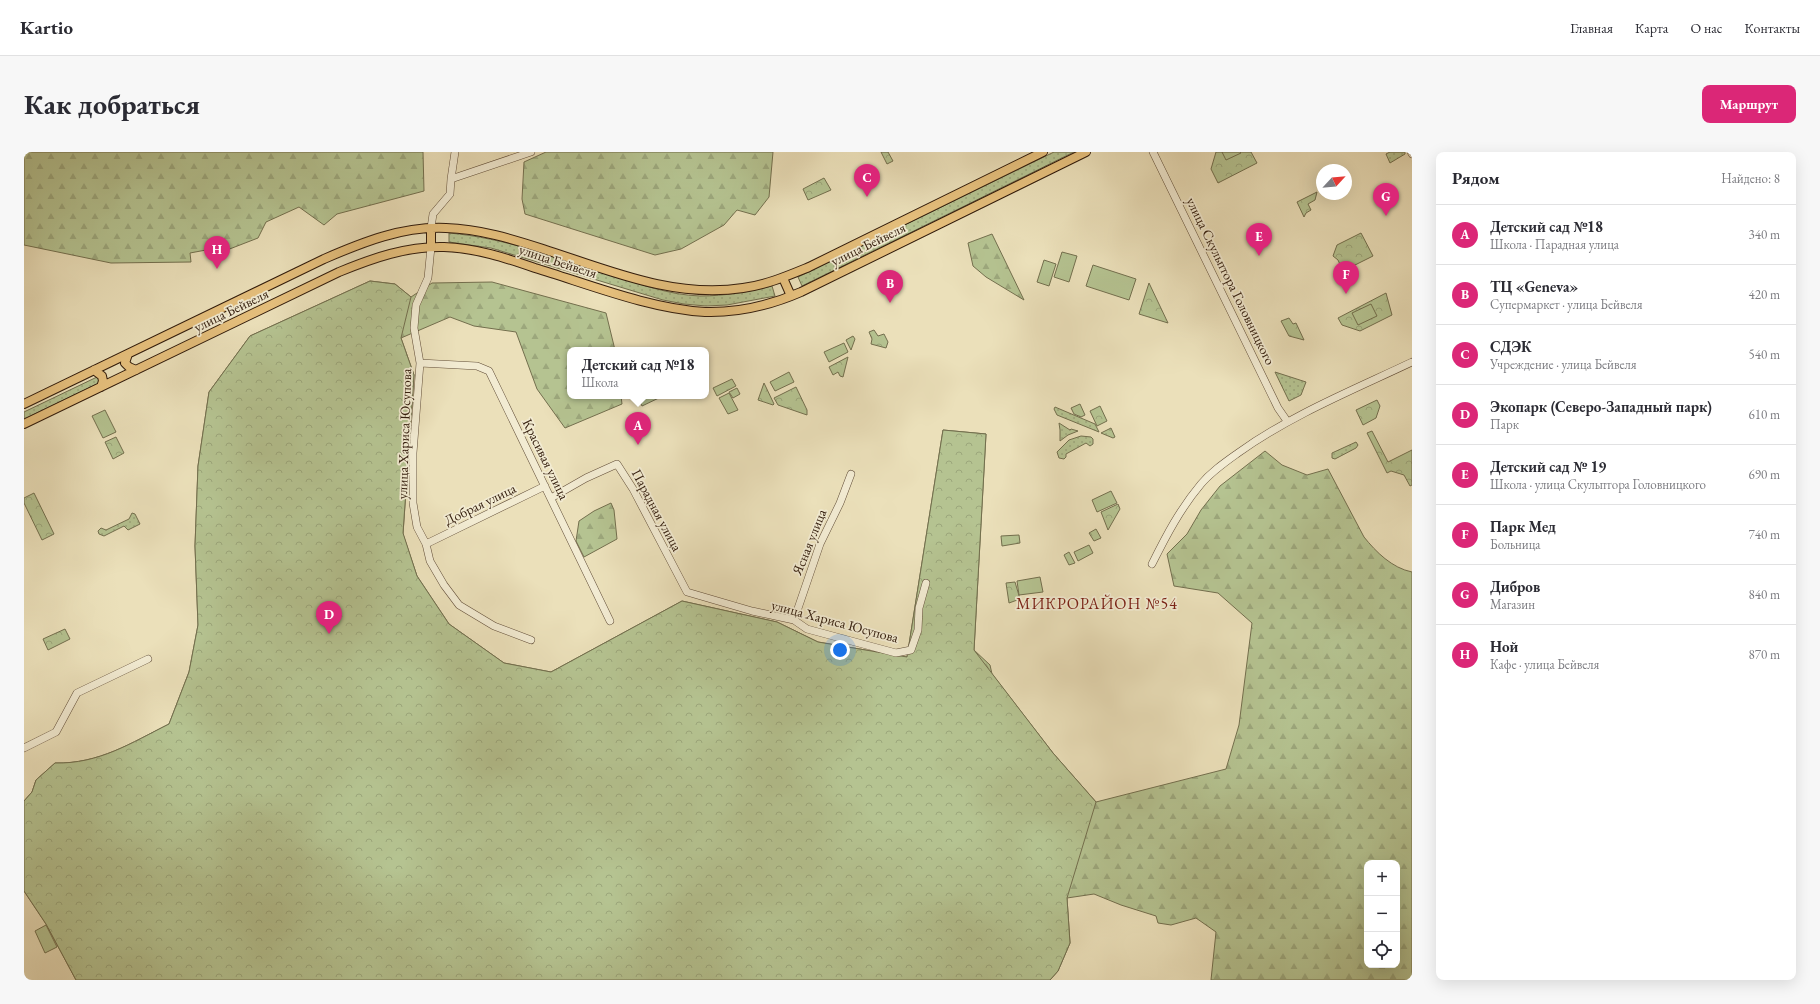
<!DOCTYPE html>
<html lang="ru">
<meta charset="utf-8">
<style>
body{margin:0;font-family:"EB Garamond",serif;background:#f7f7f7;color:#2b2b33}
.controls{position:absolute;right:12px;bottom:12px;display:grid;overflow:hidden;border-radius:8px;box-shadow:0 4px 16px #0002}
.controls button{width:36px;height:36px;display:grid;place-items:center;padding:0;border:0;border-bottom:1px solid #e1e1e2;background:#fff;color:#2b2b33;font:20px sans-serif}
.compass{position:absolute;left:1292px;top:12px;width:36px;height:36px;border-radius:50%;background:#fff;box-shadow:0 4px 16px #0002;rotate:64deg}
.you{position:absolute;left:816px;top:498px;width:14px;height:14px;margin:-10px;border:3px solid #fff;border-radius:50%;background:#1a73e8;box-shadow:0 0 0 6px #1a73e833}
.badge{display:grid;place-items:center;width:26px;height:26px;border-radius:50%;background:#db2777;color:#fff;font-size:13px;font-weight:700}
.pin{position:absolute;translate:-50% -33px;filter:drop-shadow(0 1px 2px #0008)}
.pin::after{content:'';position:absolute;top:21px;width:14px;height:12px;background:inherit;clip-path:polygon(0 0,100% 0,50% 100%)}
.popup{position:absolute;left:543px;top:195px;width:142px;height:52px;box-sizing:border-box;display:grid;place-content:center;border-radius:8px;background:#fff;filter:drop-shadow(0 1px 3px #0005);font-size:13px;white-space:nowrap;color:#7c7c81}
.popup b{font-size:15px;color:#2b2b33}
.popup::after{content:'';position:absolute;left:50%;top:100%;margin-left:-8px;border:8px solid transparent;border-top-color:#fff}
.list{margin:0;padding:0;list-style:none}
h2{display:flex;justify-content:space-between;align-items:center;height:52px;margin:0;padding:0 16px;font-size:17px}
h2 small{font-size:13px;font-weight:400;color:#7c7c81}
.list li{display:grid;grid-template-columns:26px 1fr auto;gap:12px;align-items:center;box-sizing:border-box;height:60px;padding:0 16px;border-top:1px solid #e1e1e2}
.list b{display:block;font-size:15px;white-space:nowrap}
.list p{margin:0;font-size:13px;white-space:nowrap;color:#7c7c81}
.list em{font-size:13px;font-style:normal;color:#7c7c81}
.icon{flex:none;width:22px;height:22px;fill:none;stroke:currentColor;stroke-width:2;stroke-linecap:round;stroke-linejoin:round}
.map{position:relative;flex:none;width:1388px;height:828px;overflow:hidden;border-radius:8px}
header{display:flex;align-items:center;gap:24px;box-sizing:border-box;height:56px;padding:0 20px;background:#fff;border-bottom:1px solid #e1e1e2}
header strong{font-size:19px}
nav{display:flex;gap:22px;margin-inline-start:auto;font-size:14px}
.intro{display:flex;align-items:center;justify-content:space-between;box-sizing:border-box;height:96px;padding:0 24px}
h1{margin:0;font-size:28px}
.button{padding:10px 18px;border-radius:8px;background:#db2777;color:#fff;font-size:14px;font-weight:700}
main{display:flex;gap:24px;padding:0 24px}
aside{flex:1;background:#fff;border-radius:8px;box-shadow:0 4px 16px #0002}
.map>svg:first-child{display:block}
</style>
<header>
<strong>Kartio</strong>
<nav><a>Главная</a><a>Карта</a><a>О нас</a><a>Контакты</a></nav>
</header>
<div class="intro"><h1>Как добраться</h1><a class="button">Маршрут</a></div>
<main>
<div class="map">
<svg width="1388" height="828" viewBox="0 0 1388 828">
<defs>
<pattern id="grass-dots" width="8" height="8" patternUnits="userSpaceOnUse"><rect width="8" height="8" fill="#b5c391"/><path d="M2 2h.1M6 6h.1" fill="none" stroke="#9ca77c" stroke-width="1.8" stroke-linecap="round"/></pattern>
<pattern id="forest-firs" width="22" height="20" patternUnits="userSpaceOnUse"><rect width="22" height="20" fill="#b5c391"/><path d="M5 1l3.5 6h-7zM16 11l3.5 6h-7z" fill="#9ca77c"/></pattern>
<pattern id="park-crowns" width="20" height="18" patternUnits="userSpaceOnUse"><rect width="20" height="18" fill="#b5c391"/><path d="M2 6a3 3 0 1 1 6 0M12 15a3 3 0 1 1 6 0" fill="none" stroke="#9ca77c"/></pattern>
</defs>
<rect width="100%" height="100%" fill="#ebe0ba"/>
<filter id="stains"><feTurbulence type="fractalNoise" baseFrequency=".005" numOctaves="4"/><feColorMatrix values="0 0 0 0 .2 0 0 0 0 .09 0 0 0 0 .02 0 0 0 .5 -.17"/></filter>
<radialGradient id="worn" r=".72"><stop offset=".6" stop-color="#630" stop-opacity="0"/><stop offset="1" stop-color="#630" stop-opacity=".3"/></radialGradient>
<path fill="url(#grass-dots)" stroke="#736f4e" d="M 1030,0 L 1050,0 L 778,134 L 774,125 Z
M 1366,0 L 1381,0 L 1381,2 L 1366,11 L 1362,2 Z
M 425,81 C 481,86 534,106 587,123 C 616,132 645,143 676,144 C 701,144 724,140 748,134 L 751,144 L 703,153 L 682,154 L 660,152 L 639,148 L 467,96 L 425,90 Z
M 1251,220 L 1282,230 L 1277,243 L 1265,249 Z
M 73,225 L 76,227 L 75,231 L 0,267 L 0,260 Z
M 1031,255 L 1071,272 L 1075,280 L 1033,263 L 1030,257 Z
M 1035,271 L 1046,278 L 1047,277 L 1054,279 L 1044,283 L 1036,289 L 1036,278 Z
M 1087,276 L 1091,285 L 1089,286 L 1077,281 Z
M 1057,284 L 1067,285 L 1069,287 L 1069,292 L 1066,294 L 1062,291 L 1042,302 L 1042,305 L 1040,307 L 1035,306 L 1033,300 L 1045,288 Z
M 1332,290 L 1334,293 L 1332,296 L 1311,307 L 1308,306 L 1308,301 Z
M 108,361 L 111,362 L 116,372 L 104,378 L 100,374 L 80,384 L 75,382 L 74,379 L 77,376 L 82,378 L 105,367 Z"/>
<path fill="url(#forest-firs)" stroke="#736f4e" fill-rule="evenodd" d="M 0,0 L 399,0 L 400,39 L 313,62 L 300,73 L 275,55 L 242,70 L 234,86 L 203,98 L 192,100 L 182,98 L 166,101 L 167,110 L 87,111 L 0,93 Z
M 522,0 L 749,0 L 745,45 L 731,63 L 713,58 L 700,73 L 657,97 L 631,103 L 501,62 L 498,47 L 500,10 Z
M 968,82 L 1000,148 L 962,125 L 949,114 L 944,91 Z
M 346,129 L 371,132 L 387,145 L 408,131 L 468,130 L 582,161 L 591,198 L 546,198 L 546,244 L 597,244 L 598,252 L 541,276 L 513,237 L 492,180 L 450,174 L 426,165 L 377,186 L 390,223 L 379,382 L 393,424 L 425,472 L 480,511 L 527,520 L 658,449 L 753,470 L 794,490 L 883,505 L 919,278 L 962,282 L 950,498 L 966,513 L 968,522 L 1029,601 L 1072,650 L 1202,617 L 1215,573 L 1228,471 L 1194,441 L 1150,434 L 1143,402 L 1163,382 L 1177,358 L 1196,334 L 1241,299 L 1258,313 L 1283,323 L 1304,317 L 1340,385 C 1352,400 1368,416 1388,420 L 1388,828 L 1187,828 L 1192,780 L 1172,766 L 1147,773 L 1134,771 L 1132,764 L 1097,753 L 1070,742 L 1043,746 L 1046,791 L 1034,819 L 1026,828 L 52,828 L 22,772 L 0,739 L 0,649 L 8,640 L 12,628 L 31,611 C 75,612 107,591 145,572 L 165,520 L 174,473 L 171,394 L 174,314 L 185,240 L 226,184 ZM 1343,711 L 1373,711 L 1373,813 L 1343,813 Z
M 587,351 L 590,358 L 593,387 L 560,405 L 552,389 L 555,369 L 570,359 Z"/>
<path fill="url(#park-crowns)" stroke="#736f4e" d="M 857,0 L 864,0 L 869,9 L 863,12 Z
M 1192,0 L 1227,0 L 1233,11 L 1194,31 L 1187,17 Z
M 800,26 L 807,38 L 784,48 L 779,37 Z
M 1293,40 L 1291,48 L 1284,52 L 1287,58 L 1282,61 L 1280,65 L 1273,50 Z
M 1337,81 L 1349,104 L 1319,119 L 1314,108 L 1309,104 L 1313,93 Z
M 346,129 L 371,132 L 387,145 L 377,186 L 390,223 L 379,381 L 393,424 L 425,472 L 480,511 L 527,520 L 658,449 L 753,470 L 794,490 L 883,505 L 919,278 L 962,282 L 950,498 L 1029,601 L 1072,650 L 1043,746 L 1046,791 L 1034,819 L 1026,828 L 52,828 L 22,772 L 0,739 L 0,649 L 8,640 L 12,628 L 31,611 C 75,612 107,591 145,572 L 165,520 L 174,473 L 171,394 L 174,314 L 185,240 L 226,184 Z
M 1125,131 L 1144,171 L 1115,162 Z
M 1362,141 L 1368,163 L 1336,179 L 1318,173 L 1314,166 Z
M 1265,166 L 1269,172 L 1272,171 L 1280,188 L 1265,184 L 1257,169 Z
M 850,178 L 854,184 L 860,182 L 864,190 L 862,196 L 847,192 L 848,187 L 845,180 Z
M 829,184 L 831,187 L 827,198 L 822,188 Z
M 824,205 L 819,225 L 816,224 L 814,220 L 809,223 L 805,215 Z
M 708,227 L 712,234 L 693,244 L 689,236 Z
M 740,231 L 750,252 L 749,253 L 734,248 Z
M 772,235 L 783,258 L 783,263 L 754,253 L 750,246 Z
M 713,236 L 716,242 L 709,246 L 705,240 Z
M 613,244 L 639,244 L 618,254 Z
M 1353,248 L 1356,254 L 1352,266 L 1339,273 L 1332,258 Z
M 1056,252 L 1061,263 L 1057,265 L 1050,262 L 1047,256 Z
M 1076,254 L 1083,269 L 1073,274 L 1066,259 Z
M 1348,279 L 1364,310 L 1388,298 L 1388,333 L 1386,334 L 1380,323 L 1367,319 L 1363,321 L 1343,281 Z
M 92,285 L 100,301 L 89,307 L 81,290 Z
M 10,341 L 30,382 L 18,388 L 0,351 L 0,346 Z
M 1094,352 L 1096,357 L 1084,378 L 1077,360 Z
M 1072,377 L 1077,386 L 1070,389 L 1065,381 Z
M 995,383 L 996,391 L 978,394 L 977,384 Z
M 1045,400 L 1051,411 L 1045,413 L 1040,403 Z
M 991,430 L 996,447 L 985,451 L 982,431 Z
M 41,477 L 46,487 L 24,498 L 19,487 Z"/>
<path fill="#b5c391" stroke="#736f4e" d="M 1198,0 L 1216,0 L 1217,1 L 1202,8 Z
M 1038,100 L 1053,104 L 1045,130 L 1030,125 Z
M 1020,108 L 1032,112 L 1025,134 L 1013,130 Z
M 1069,113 L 1112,127 L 1105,148 L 1062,134 Z
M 1347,152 L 1353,164 L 1334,173 L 1328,161 Z
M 820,191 L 824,200 L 805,210 L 800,200 Z
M 765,220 L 770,230 L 751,239 L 746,230 Z
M 705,241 L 714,258 L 704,262 L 695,246 Z
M 81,258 L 92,280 L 79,286 L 68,264 Z
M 1087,339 L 1093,351 L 1073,360 L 1068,348 Z
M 1065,393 L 1069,401 L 1054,409 L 1050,400 Z
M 1016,425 L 1019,440 L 995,443 L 993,429 Z
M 22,773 L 33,795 L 21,801 L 11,779 Z"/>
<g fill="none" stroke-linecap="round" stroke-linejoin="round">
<defs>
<path id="minor" d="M 1129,0 L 1254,256 L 1263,269
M 1387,0 L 1388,2
M 427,27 L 431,0
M 407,76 L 409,62 L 426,42 L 427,27 L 507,0
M 407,95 L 404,126 L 392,153 L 390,176 L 396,211 L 389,301 L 389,351 L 393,375 L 402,392 L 406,409 L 420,433 L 435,453 L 470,474 L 507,488
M 396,211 L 453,214 L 465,219 L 586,469
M 527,346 L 562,326 L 593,312 L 609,337 L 663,440 L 728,459 L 770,468 L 783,477 L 872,501 L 887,498 L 894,478 L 895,456 L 902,431
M 402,392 L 521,334
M 1128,412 C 1142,384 1156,357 1177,332 C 1187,320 1200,311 1214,301 C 1267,263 1329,238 1388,210
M 770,468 L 796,392 L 816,351 L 827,322
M 0,596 L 32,580 L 53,541 L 124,507"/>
<path id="major" d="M 407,76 L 407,95
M 759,126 L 767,144
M 104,202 L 101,211 L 105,215 L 112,218
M 70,218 L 78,224 L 79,229 L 77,235
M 0,252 L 300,107 C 339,90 379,74 422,76 C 456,77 488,87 519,97 C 584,118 650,147 719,136 C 742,133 763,124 785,115 L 1019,0
M 0,272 L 315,120 C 349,106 383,94 420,95 C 452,96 482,106 511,116 C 564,132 626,157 681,160 C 714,161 747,153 777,140 L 1062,0"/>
</defs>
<use href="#minor" stroke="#604c37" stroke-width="8"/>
<use href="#major" stroke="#311b0b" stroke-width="10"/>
<use href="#minor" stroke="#f2ebd2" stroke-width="7"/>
<use href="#major" stroke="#e6c07d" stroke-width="8"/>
</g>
<g text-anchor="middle" stroke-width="3.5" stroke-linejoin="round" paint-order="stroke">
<g font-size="14" fill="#311b0b" stroke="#f2ebd2">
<text transform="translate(844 92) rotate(-26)" y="5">улица Бейвеля</text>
<text transform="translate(534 109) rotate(18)" y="5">улица Бейвеля</text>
<text transform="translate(1207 129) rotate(64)" y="5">улица Скульптора Головницкого</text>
<text transform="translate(207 158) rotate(-26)" y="5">улица Бейвеля</text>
<text transform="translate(380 282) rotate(-88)" y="5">улица Хариса Юсупова</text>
<text transform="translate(522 307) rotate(64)" y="5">Красивая улица</text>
<text transform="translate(456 352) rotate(-26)" y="5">Добрая улица</text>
<text transform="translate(633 358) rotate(62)" y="5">Парадная улица</text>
<text transform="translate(785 390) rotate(-68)" y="5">Ясная улица</text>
<text transform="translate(811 469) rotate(15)" y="5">улица Хариса Юсупова</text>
</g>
<g font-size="16" letter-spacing="1" fill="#7a1f14" stroke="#f2ebd2">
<text x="1073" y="457">МИКРОРАЙОН №54</text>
</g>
</g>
<rect width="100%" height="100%" filter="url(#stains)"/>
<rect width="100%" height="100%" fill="url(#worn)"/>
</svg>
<div class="controls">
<button>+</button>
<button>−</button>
<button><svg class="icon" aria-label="locate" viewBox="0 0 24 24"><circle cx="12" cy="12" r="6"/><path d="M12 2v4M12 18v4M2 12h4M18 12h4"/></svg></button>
</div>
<svg class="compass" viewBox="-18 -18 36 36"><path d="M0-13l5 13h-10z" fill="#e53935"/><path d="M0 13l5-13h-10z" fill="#7c7c81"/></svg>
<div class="you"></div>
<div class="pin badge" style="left:614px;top:293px">A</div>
<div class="popup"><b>Детский сaд №18</b>Школа</div>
<div class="pin badge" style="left:866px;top:151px">B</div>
<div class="pin badge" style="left:843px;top:45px">C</div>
<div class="pin badge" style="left:305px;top:482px">D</div>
<div class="pin badge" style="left:1235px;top:104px">E</div>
<div class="pin badge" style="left:1322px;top:142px">F</div>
<div class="pin badge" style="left:1362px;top:64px">G</div>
<div class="pin badge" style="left:193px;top:117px">H</div>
</div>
<aside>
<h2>Рядом<small>Найдено: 8</small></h2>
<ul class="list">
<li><span class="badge">A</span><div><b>Детский сaд №18</b><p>Школа · Парадная улица</p></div><em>340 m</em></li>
<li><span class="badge">B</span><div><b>ТЦ «Geneva»</b><p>Супермаркет · улица Бейвеля</p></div><em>420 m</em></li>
<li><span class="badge">C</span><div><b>СДЭК</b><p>Учреждение · улица Бейвеля</p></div><em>540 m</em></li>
<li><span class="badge">D</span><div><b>Экопарк (Северо-Западный парк)</b><p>Парк</p></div><em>610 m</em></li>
<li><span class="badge">E</span><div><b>Детский сад № 19</b><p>Школа · улица Скульптора Головницкого</p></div><em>690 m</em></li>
<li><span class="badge">F</span><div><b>Парк Мед</b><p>Больница</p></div><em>740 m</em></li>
<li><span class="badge">G</span><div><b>Дибров</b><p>Магазин</p></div><em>840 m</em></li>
<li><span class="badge">H</span><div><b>Ной</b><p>Кафе · улица Бейвеля</p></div><em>870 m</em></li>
</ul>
</aside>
</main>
